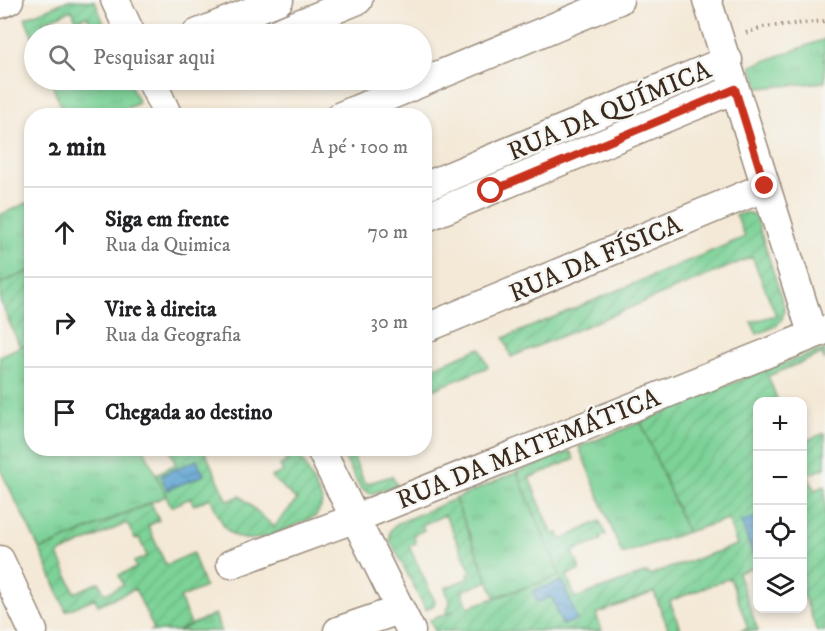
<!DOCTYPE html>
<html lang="pt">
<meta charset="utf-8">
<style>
body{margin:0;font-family:"IM FELL DW Pica",serif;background:#f6f6f6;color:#202124}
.controls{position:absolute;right:18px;bottom:18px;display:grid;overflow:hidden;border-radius:12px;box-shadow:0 3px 9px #0003}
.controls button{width:54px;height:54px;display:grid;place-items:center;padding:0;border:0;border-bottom:2px solid #e0e0e0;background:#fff;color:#202124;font:30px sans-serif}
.stop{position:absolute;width:18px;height:18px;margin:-14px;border:4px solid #c8321e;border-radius:50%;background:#fff}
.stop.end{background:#c8321e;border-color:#fff;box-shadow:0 2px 6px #0008}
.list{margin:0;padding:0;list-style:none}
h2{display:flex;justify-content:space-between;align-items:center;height:78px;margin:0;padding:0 24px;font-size:26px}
h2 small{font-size:20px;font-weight:400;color:#757577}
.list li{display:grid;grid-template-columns:39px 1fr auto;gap:18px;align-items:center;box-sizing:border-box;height:90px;padding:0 24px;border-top:2px solid #e0e0e0}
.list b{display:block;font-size:22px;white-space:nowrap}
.list p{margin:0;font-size:20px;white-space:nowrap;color:#757577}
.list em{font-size:20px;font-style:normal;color:#757577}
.icon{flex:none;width:33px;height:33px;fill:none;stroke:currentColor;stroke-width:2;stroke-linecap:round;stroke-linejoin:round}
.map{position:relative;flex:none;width:825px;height:631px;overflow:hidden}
.search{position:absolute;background:#fff;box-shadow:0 3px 9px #0003;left:24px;top:24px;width:408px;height:66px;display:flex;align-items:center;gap:15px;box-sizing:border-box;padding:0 21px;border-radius:33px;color:#757577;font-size:22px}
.panel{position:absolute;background:#fff;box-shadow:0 3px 9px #0003;left:24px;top:108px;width:408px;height:348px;border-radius:24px}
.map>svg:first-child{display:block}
</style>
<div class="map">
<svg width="825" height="631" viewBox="0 0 825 631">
<defs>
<pattern id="grass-tufts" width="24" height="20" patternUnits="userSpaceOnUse" patternTransform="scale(1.5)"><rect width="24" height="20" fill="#7cd297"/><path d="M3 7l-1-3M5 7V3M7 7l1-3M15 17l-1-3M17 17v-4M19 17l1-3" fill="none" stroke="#6cb482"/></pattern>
<pattern id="garden-furrows" width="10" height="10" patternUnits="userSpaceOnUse" patternTransform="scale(1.5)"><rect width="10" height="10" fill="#7cd297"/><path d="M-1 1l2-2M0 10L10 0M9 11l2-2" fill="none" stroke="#6cb482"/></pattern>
<pattern id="water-waves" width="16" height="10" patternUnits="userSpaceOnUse" patternTransform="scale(1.5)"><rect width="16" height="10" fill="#5ba1d1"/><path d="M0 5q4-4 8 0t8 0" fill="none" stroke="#4c83a9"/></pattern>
</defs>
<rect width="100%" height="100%" fill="#f6f6f2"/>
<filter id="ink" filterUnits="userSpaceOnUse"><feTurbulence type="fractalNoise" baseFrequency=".0167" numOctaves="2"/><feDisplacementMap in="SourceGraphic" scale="12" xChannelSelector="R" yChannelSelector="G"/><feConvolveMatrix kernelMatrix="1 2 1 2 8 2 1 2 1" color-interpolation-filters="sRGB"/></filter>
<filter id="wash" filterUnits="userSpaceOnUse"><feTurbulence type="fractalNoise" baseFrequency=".008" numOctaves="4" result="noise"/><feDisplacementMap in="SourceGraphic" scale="24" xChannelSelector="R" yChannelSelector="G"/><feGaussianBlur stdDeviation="1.35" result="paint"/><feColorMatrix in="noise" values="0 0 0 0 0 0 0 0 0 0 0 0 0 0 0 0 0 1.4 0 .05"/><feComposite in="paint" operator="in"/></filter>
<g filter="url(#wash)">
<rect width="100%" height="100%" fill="#f4e9d7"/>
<path fill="url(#grass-tufts)" stroke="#5c7e5a" stroke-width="1.5" d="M 825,39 L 825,82 L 760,88 L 751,66 Z
M 50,80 L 128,80 L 139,103 L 111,115 L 65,115 Z
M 29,202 L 31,207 L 31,271 L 0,284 L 0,215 Z
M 31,342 L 32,448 L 144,449 L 166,496 L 40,550 L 0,469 L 0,356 Z
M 641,422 L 687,532 L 622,554 L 579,447 Z
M 517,472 L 561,576 L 495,597 L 455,499 Z
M 215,614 L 221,631 L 177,631 Z"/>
<path fill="url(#garden-furrows)" stroke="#5c7e5a" stroke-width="1.5" fill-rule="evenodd" d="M 69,0 L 95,1 L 108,34 L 95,34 L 87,16 L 76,20 L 72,10 L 43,22 L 48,34 L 34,34 L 34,40 L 25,18 Z
M 743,213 L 750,213 L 756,217 L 784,306 C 785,325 773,328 757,334 L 751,322 L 776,315 L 752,257 L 511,357 L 504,338 L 745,237 L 736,215 Z
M 31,270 L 31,342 L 20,347 L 0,300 L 0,284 Z
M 480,348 L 488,367 L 425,393 L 425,371 Z
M 825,349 L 825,361 L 822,354 L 768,376 L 778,401 L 758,402 L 757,566 L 738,573 L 758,631 L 740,631 L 748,628 L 730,578 L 670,601 L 681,631 L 669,631 L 654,592 L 596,614 L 602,631 L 435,631 L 430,620 L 454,611 L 446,613 L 450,603 L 445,588 L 469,578 L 468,574 L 471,572 L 445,515 L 422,525 L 424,530 L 413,535 L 416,543 L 409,546 L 435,602 L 433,606 L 426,610 L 390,540 L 390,531 L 396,524 L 455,499 L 488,581 L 462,591 L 468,607 L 560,576 L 517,472 L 570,451 L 574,459 L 529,478 L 553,535 L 558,533 L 561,540 L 600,521 L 606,535 L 600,537 L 601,541 L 573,551 L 580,570 L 567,575 L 575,598 L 647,572 L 649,575 L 737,545 L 728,519 L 687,532 L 641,422 L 765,370 Z
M 825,433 L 825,468 L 808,475 L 814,490 L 825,486 L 825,631 L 817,631 L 803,594 L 802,442 Z
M 169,449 L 212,449 L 205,452 L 228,501 L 240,496 L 274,527 L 297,500 L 271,477 L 283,472 L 280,465 L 286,462 L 281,449 L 297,449 L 322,500 L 321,507 L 316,516 C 290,526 246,556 225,527 C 219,519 215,507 210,498 L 194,505 L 190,498 L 171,507 L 156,474 L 176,464 Z
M 340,449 L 350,449 L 365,484 L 392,476 L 397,485 L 371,494 L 361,489 Z
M 151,503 L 159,520 L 148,526 L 166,565 L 193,553 L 204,585 L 205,587 L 180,598 L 191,625 L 177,631 L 151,631 L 154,629 L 135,589 L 98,605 L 95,598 L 66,611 L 40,550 ZM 127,523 L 135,539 L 139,538 L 147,556 L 134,562 L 136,568 L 119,575 L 123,585 L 105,594 L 99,582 L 75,593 L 58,554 Z"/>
<path fill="url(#water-waves)" stroke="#4b6678" stroke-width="1.5" d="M 197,460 L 204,475 L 167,490 L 161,475 Z
M 757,517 L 757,554 L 753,555 L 741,522 Z
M 563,581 L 577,620 L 562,625 L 552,597 L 537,602 L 533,591 Z"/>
</g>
<g filter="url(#ink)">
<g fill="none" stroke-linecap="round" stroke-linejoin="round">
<defs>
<path id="street" d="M 115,0 L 131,34
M 707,0 L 812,333
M 0,4 L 9,0
M 196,34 L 279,0
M 274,34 L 358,0
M 151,80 L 168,116
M 341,116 L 619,0
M 424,187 L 728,60
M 424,218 L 735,89
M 424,329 L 765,187
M 320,448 L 411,631
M 0,560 L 33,631
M 231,564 L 356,518 L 825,330
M 338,631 L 399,610"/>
</defs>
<use href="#street" stroke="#988a7a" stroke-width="31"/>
<path stroke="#988a7a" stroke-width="4" stroke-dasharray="1.5 4.5" stroke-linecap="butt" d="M 746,33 L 763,27 L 825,21"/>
<use href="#street" stroke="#fff" stroke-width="28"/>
</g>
</g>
<g fill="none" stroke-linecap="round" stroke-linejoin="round" filter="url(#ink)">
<path stroke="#c8321e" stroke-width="8" d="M 491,191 L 735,89 L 765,186"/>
</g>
<g text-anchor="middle" stroke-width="5" stroke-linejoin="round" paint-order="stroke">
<g font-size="26" fill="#3b2a1e" stroke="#f6f6f2">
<text transform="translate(609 110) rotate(-23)" y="9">RUA DA QUÍMICA</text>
<text transform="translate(595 258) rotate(-23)" y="9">RUA DA FÍSICA</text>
<text transform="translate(528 448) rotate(-22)" y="9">RUA DA MATEMÁTICA</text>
</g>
</g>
</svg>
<div class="controls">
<button>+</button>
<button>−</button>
<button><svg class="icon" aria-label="locate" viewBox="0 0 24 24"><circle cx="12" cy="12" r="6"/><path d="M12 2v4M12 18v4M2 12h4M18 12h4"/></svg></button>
<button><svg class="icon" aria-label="layers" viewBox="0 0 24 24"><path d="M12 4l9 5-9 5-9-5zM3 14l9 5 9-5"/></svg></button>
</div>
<div class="stop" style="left:491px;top:191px"></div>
<div class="stop end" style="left:765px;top:186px"></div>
<div class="search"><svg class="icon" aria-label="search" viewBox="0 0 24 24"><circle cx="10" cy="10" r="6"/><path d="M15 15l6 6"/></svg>Pesquisar aqui</div>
<section class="panel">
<h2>2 min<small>A pé · 100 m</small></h2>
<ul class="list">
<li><svg class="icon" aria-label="ahead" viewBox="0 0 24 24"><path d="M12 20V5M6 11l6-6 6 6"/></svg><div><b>Siga em frente</b><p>Rua da Quimica</p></div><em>70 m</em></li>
<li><svg class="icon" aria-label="right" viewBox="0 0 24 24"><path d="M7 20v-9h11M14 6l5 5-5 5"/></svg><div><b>Vire à direita</b><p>Rua da Geografia</p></div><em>30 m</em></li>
<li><svg class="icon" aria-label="arrive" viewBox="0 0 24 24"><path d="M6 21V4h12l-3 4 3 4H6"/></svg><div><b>Chegada ao destino</b></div></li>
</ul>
</section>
</div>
